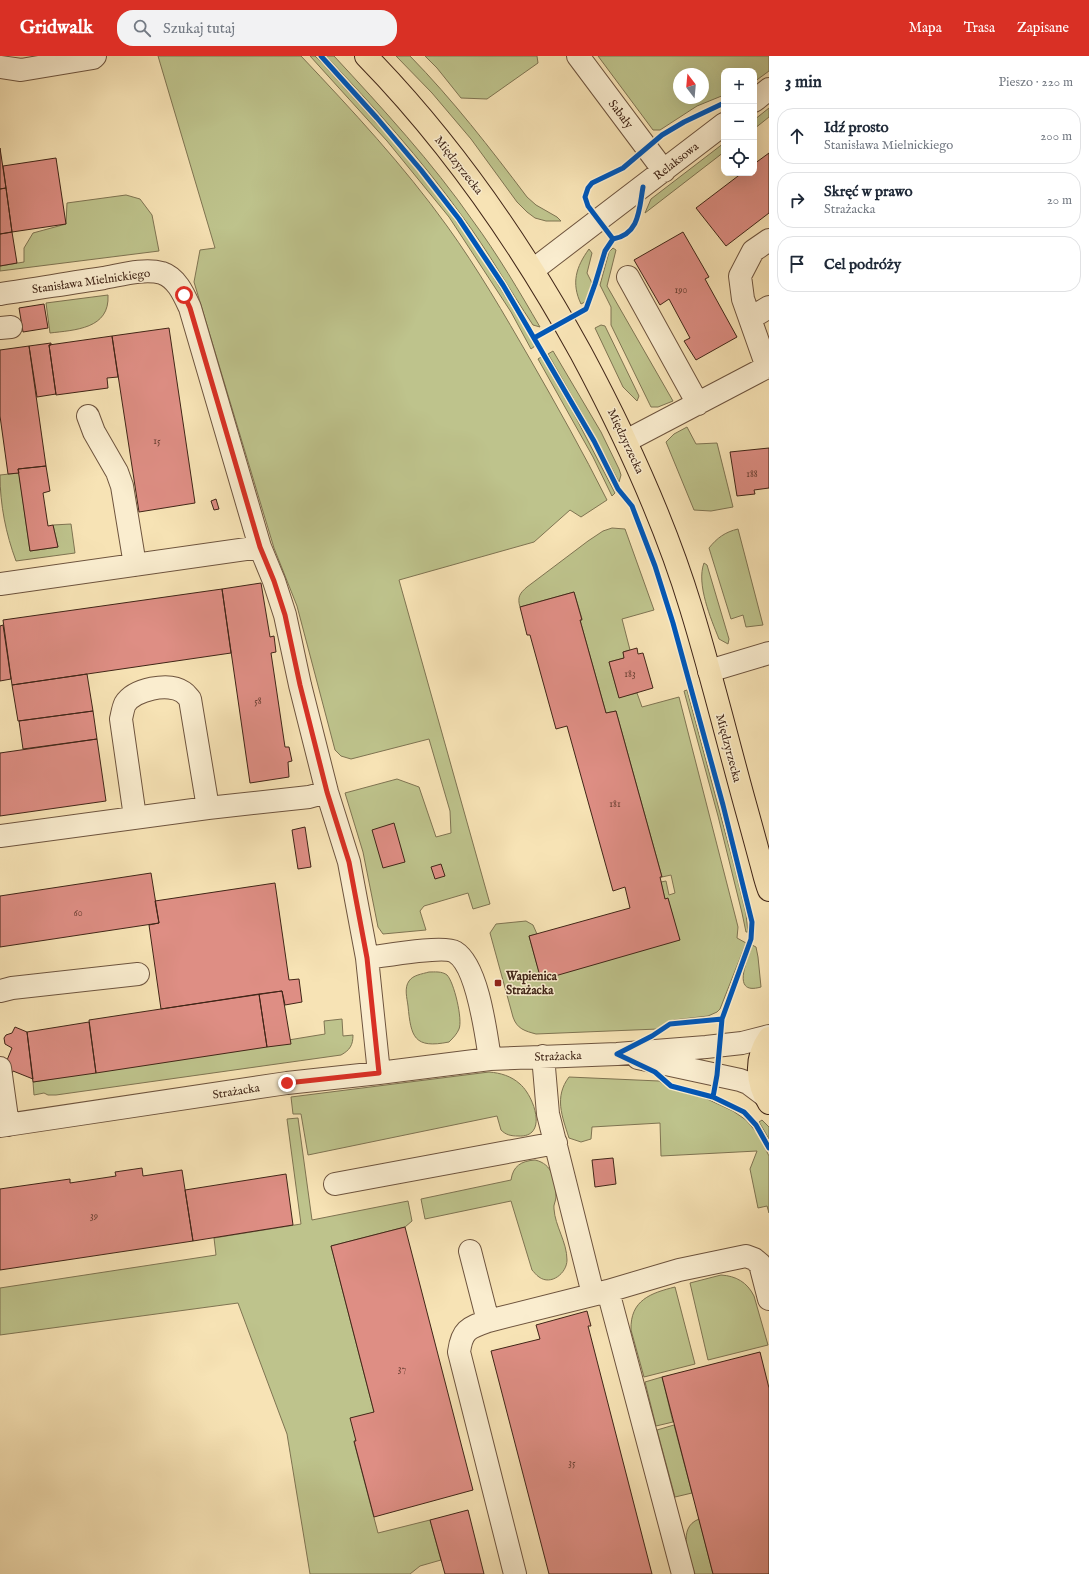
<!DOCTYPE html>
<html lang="pl">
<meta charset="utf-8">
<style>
body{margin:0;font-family:"IM FELL English",serif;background:#f2f2f3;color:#1f2937}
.controls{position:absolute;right:12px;top:12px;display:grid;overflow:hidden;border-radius:8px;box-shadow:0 4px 16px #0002}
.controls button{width:36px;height:36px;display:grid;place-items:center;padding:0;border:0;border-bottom:1px solid #e0e1e3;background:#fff;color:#1f2937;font:20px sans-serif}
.compass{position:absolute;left:673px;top:12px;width:36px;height:36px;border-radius:50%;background:#fff;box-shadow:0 4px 16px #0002;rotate:344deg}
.stop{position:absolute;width:12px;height:12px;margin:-9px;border:3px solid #d93025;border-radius:50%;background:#fff}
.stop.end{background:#d93025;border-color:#fff;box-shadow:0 1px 4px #0008}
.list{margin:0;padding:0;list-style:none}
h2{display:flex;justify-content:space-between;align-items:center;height:52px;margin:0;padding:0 16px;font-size:17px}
h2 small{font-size:13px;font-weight:400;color:#747a83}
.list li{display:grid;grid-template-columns:26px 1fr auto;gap:12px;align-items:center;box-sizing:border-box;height:56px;margin:0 8px 8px;padding:0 8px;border:1px solid #e0e1e3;border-radius:16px}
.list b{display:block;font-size:15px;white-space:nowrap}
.list p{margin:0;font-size:13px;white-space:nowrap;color:#747a83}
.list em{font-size:13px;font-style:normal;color:#747a83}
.icon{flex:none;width:22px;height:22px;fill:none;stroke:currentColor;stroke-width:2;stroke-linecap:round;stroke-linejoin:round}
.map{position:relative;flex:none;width:769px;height:1518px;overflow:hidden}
header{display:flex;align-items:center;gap:24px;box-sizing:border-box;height:56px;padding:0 20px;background:#d93025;color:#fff}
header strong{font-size:19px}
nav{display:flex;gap:22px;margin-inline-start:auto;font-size:14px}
.search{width:280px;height:36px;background:#f2f2f3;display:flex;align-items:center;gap:10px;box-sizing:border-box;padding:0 14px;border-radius:16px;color:#747a83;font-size:15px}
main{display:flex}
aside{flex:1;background:#fff}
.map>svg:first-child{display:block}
</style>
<header>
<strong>Gridwalk</strong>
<div class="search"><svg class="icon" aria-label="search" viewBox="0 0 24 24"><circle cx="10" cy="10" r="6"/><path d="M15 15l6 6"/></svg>Szukaj tutaj</div>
<nav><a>Mapa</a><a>Trasa</a><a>Zapisane</a></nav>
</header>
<main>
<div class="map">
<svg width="769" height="1518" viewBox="0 0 769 1518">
<rect width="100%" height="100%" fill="#f7e3b5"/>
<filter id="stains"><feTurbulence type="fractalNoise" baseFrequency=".005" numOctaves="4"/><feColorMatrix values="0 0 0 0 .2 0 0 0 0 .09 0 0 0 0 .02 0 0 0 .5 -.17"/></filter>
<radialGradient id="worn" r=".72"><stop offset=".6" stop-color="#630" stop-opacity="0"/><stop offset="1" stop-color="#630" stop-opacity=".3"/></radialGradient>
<path fill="#bec38c" stroke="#7f7452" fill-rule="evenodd" d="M 158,0 L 301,0 C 352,54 404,110 447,170 C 478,213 504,258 530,303 C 557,350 583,396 607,444 L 581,461 L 570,454 L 534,486 L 399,524 L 490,848 L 473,853 L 468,837 L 424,850 L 420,855 L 426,874 L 383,878 L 378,871 L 363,796 L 345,737 L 397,723 L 419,731 L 436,781 L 451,777 L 450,755 L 429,683 L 351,703 L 341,700 L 335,694 L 297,550 L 274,492 L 194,226 L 200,194 L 215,192 Z
M 310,0 L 315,0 L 324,9 C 363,53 404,95 439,142 C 475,189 505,239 535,290 L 531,293 L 511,256 L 449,161 L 387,85 Z
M 326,0 L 334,0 C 383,53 432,106 473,165 C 498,199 519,235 540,271 L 533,269 C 509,233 488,195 462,160 C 421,103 374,51 326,0 Z
M 396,0 L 410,0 C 453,44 490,92 527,141 L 536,149 L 557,161 L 561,165 L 546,165 L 535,162 L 527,156 L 517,146 L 471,83 L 432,37 Z
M 425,0 L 537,0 L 538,7 L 487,43 L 461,42 L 437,12 Z
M 598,0 L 769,0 L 769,15 L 754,26 L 754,15 L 724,15 L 724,39 L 697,50 L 660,74 L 653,74 ZM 679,18 L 703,18 L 703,42 L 679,42 Z
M 769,52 L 769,61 L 754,73 L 754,64 Z
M 724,87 L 724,96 L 645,157 L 651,143 Z
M 126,139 L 140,143 L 152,159 L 159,195 L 0,215 L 0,210 L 24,206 L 24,192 L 33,177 L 66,168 L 67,147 Z
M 613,192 L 616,194 L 607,230 L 673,345 L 658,351 L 651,351 L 611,269 L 611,251 L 600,229 L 609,196 Z
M 589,193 L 592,197 L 587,217 L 592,227 L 585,246 L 581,248 C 571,227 576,211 589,193 Z
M 108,239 C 110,273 75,274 50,277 L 46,247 Z
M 601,269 L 605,270 L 639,340 L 637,345 L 623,331 L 595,272 Z
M 553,295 L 601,376 L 619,413 L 621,419 L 619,426 L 596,382 L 548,298 Z
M 541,301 L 573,356 L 615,437 L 612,440 L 593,401 L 538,303 Z
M 687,371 L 696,388 L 717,387 L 733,451 L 711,455 L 694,454 L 666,386 L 674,378 Z
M 19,417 L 30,495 L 58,491 L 53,469 L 71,468 L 75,497 L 16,505 C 6,478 0,449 0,419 Z
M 612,472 L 625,473 L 654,554 L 622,563 L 630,594 L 623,596 L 624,602 L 609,606 L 619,641 L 637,637 L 642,651 L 679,641 L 736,863 L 738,871 L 737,882 L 746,887 L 720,953 L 717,956 L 708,960 L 674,964 L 658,973 L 536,978 C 525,975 517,973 513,961 L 490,877 L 496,868 L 526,865 L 533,869 L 537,878 L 529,880 L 541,923 L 679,883 L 668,843 L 665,843 L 661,826 L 666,825 L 669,839 L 675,837 L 671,819 L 662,821 L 616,655 L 606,657 L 580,564 L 582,563 L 574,536 L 520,551 C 517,541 520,537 527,531 L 588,485 L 603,475 Z
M 738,473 L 763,569 L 746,571 L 743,559 L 731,563 L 709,492 C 717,482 725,476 738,473 Z
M 704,507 L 707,509 L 729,583 L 728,588 L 719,583 C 711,563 696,528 704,507 Z
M 687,634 L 735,813 L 746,858 L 748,876 L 746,876 L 742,857 L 718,760 L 684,635 Z
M 752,889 L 756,891 L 758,901 L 761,931 C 730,940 748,903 752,889 Z
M 429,916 C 434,916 442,915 447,919 C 454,926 463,964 459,973 C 457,978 453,982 449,986 C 414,993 411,981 408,950 C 407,942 404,932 409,925 C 413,919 422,918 429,916 Z
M 342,963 L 343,980 L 353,979 C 353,989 350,994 341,999 L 56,1039 L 48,1039 L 44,1037 L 34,1039 L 33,1026 L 325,978 L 324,965 Z
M 489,1016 C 501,1017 511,1020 520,1028 C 534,1040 549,1082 518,1080 C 511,1080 506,1079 501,1074 L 497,1060 L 308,1099 L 301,1058 L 293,1058 L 291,1041 Z
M 569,1021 L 659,1025 L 668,1031 L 705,1042 L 733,1055 L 746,1064 L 758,1078 L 769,1100 L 769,1157 L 767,1150 L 758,1152 L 750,1113 L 757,1095 L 661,1100 L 660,1067 L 592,1071 L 591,1083 L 581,1086 L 569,1082 C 562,1060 554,1041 569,1021 Z
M 298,1062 L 312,1164 L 408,1145 L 412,1165 L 405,1171 L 331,1190 L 374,1356 L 356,1385 L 354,1386 L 378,1477 L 430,1464 L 441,1504 L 420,1510 L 410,1518 L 310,1518 L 287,1378 L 238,1247 L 0,1279 L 0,1232 L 216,1199 L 214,1182 L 301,1168 L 287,1063 Z
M 762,1064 L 769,1071 L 769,1083 L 759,1066 Z
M 535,1104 C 553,1108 555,1124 556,1141 C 556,1145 553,1149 554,1153 C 555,1170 567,1186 567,1204 C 567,1217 551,1230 539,1221 C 536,1219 534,1216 532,1214 L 511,1145 L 425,1163 L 421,1143 L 511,1124 C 513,1110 521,1105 535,1104 Z
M 721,1219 C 736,1220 747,1226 754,1240 L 768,1289 L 708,1304 L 690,1227 Z
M 675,1231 L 695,1308 L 644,1321 L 631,1274 C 630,1244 651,1237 675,1231 Z
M 662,1321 L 673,1366 L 656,1370 L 645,1326 Z
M 674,1369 L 692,1437 L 675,1441 L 657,1374 Z
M 699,1463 L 713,1518 L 695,1518 C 690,1501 676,1472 699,1463 Z"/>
<path fill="#de8e84" stroke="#402517" d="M 0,92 L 6,132 L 0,133 Z
M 769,97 L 769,157 L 726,190 L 696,152 L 742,117 L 754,117 L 754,108 Z
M 56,102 L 66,168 L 12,176 L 3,110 Z
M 6,132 L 12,176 L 0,178 L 0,133 Z
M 12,176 L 17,207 L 0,210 L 0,178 Z
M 683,176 L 709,221 L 705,223 L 737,281 L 696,304 L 684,285 L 690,282 L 669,243 L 660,249 L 634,204 Z
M 44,248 L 48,272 L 23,276 L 19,252 Z
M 169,272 L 195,447 L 139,456 L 112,280 Z
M 112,280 L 118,321 L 107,322 L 108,332 L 56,339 L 49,289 Z
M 51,287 L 51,289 L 49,289 L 56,338 L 37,341 L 29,290 Z
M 29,290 L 46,410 L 18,413 L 19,417 L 8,418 L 0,360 L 0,294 Z
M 769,392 L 769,432 L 754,434 L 755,438 L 737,440 L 730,396 Z
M 46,410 L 50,435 L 43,437 L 48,470 L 53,469 L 58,491 L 30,495 L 18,413 Z
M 216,443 L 219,453 L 214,454 L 211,445 Z
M 261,527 L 270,581 L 274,580 L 276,596 L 271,597 L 285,691 L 289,691 L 292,705 L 288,706 L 289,721 L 250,727 L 222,533 Z
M 222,533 L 231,597 L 12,629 L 3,564 Z
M 574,536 L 582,564 L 580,564 L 606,657 L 616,655 L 662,821 L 660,821 L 665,843 L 668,842 L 680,884 L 541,924 L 529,880 L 630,852 L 625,831 L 613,835 L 567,670 L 556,673 L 530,579 L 527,579 L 520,551 Z
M 3,569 L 11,623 L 0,625 L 0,570 Z
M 637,592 L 638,598 L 643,597 L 653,632 L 619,642 L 609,606 L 624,602 L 623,596 Z
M 87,618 L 93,655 L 18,665 L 12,629 Z
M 93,655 L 97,683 L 23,693 L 19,665 Z
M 97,683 L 106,745 L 0,760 L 0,697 Z
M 394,767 L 405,806 L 383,812 L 372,774 Z
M 305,771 L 311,811 L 298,813 L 292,774 Z
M 441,808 L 445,820 L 435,823 L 431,811 Z
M 151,817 L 159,867 L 0,891 L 0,840 Z
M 275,827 L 289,924 L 299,923 L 302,946 L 285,949 L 282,935 L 161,953 L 149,869 L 159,867 L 155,845 Z
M 282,935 L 291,988 L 267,991 L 259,938 Z
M 259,938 L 267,991 L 96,1017 L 89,964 Z
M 89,966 L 96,1017 L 33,1026 L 27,976 Z
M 15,971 L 27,976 L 33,1023 L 13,1015 L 11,1019 L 5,1009 L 12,992 L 5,988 L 4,982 L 6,979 L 12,977 Z
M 613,1102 L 616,1128 L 595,1131 L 592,1104 Z
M 142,1112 L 143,1120 L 182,1114 L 193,1185 L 0,1214 L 0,1133 L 70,1123 L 70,1127 L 116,1120 L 115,1116 Z
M 286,1118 L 293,1169 L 193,1185 L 185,1134 Z
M 405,1171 L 473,1434 L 374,1461 L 354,1385 L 356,1385 L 350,1362 L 374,1356 L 331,1190 Z
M 587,1255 L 591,1270 L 588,1270 L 652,1518 L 549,1518 L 491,1295 L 540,1283 L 536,1269 Z
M 760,1296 L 769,1332 L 769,1518 L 713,1518 L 662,1321 Z
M 468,1454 L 484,1518 L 445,1518 L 430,1464 Z"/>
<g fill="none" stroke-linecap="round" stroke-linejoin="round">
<defs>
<path id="minor" d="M 578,0 L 664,115
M 0,11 L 21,14 L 93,2 L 95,0
M 754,45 L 769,33
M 533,214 L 724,68
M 628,221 L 698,348
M 0,238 C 35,233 69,227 104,222 C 121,219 144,212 162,217 C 177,222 184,239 190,252 L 260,491 L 274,525 L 285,559 L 300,629 L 327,736 L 349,806 L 367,902 L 379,1017
M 751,262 L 769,251
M 0,272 L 11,271
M 767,311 L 743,243 L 740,220 L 753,195 L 769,184
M 88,360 L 94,376 L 117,416 L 122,430 L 135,509
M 626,385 L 769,310
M 0,528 L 260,491
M 709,615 L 769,597
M 135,761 L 121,663 C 122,659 123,652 125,648 C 134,633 169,626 183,636 C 186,638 188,641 190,643 L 208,752
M 0,780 L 208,752 L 309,741 L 327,736
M 367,902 C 384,900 443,889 455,896 C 478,910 486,978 490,1003
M 0,935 L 12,932 L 138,918
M 543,1000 L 548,1058 L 593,1238
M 638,1002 L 740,1024 L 748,1027 L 764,1039
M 0,1012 L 8,1069
M 0,1070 L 287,1027 L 379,1017 L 490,1003 L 617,998 L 706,991 L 742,987 L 769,980
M 335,1128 L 556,1087
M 470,1195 L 488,1265 C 468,1272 462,1274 459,1296 L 515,1518
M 608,1235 L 683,1518
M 488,1265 L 608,1235 L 679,1214 L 746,1200 L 754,1203 L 760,1208 L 769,1243"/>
<path id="major" d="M 366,0 C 453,89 521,188 581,297 C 625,379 664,463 691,552 C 711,617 727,683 745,748 C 750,766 755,784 760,803 C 763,813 765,824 769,834
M 769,982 C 755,1002 756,1026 769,1047"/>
</defs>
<use href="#minor" stroke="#6e543e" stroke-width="24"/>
<use href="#major" stroke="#402517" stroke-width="24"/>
<use href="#minor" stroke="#faedcf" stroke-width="22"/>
<use href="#major" stroke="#f7e3b5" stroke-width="22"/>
<defs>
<path id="cycleway" d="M 321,0 L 377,62 L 421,114 L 459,163 L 503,229 L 594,385 L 618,433 L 632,450 L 655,510 L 673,567 L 723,749 L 752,866 L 751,883 L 722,963 L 717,1019 L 713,1041
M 613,183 L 588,150 L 585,141 L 588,132 L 592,127 L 623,112 L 662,79 L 684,66 L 724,47
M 534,282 L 586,253 L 595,228 L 605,195 L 613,183 C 640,178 639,153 643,131
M 617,998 L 655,1016 L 671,1030 L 713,1041 L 744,1056 L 756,1069 L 769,1092
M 617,998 L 652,980 L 670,968 L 722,963"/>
</defs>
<use href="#cycleway" stroke="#faedcf" stroke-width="8"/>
<use href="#cycleway" stroke="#0057b8" stroke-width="5"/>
</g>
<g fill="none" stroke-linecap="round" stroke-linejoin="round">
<path stroke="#d93025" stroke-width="5" d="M 184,239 L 190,252 L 260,491 L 274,525 L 285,559 L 300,629 L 327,736 L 349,806 L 367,902 L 379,1017 L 287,1027"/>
</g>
<rect fill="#8f2418" stroke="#faedcf" stroke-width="1.5" x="494" y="923" width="8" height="8" rx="2"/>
<g text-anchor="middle" stroke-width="3" stroke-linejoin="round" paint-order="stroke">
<g font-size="10" fill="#683f32">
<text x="681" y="237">190</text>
<text x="157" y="388">15</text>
<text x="752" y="421">188</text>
<text x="630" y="621">183</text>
<text x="258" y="648">58</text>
<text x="615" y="751">181</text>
<text x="78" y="860">60</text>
<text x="94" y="1163">39</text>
<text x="402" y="1316">37</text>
<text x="572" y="1410">35</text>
</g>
<g font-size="12" fill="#402517" stroke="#faedcf">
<text transform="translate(621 58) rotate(53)" y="4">Sabały</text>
<text transform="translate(676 105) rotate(-38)" y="4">Relaksowa</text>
<text transform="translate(459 109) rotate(52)" y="4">Międzyrzecka</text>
<text transform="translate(91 225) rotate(-8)" y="4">Stanisława Mielnickiego</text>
<text transform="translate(626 385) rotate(65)" y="4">Międzyrzecka</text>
<text transform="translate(729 692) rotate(75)" y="4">Międzyrzecka</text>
<text transform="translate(558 1000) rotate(-2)" y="4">Strażacka</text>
<text transform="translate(236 1035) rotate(-9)" y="4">Strażacka</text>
</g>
<g font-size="12" font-weight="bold" fill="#402517" stroke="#faedcf" text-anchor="start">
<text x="506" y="924">Wapienica<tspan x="506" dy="14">Strażacka</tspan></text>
</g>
</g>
<rect width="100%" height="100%" filter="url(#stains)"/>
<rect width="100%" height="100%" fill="url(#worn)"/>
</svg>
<div class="controls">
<button>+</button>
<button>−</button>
<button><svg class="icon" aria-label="locate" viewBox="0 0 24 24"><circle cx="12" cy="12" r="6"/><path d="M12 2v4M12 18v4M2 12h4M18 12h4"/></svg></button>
</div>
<svg class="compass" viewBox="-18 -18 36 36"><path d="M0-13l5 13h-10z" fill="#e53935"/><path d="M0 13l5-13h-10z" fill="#747a83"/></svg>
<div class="stop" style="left:184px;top:239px"></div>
<div class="stop end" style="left:287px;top:1027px"></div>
</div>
<aside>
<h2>3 min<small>Pieszo · 220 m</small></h2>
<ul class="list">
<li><svg class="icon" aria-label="ahead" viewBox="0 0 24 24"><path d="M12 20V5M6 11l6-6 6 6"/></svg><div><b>Idź prosto</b><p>Stanisława Mielnickiego</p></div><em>200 m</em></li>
<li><svg class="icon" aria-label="right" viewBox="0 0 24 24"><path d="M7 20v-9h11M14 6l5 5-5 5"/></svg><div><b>Skręć w prawo</b><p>Strażacka</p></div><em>20 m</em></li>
<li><svg class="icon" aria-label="arrive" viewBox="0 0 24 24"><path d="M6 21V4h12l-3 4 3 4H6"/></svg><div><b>Cel podróży</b></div></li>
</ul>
</aside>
</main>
